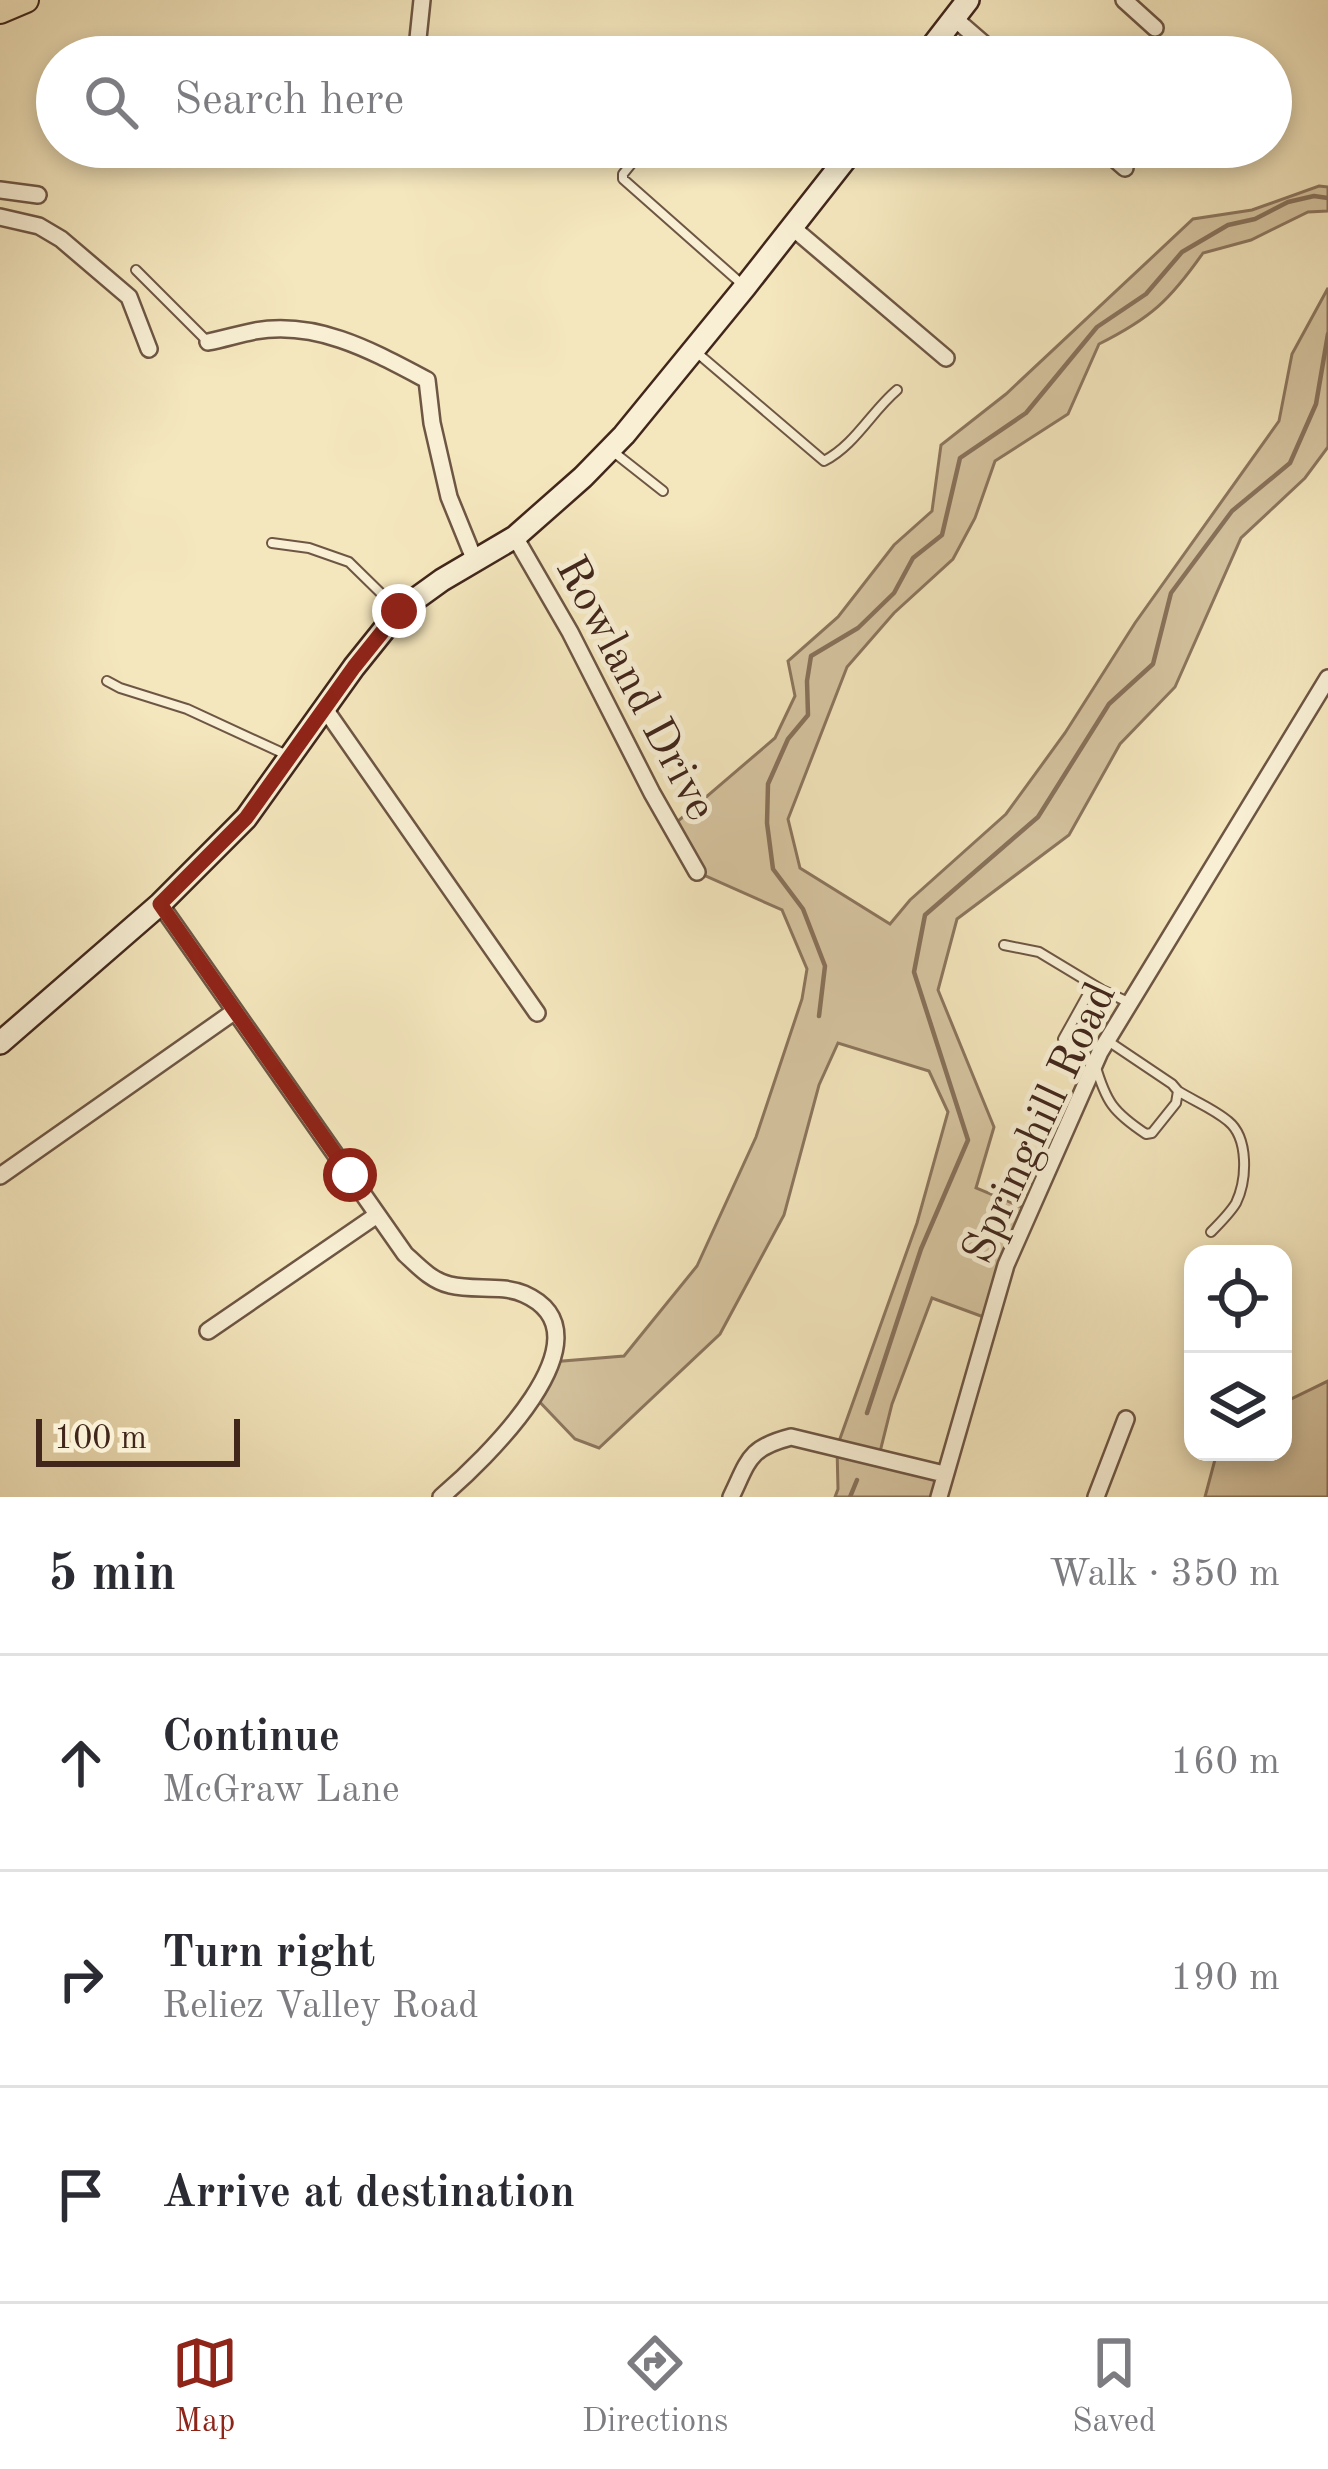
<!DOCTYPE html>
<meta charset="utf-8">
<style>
body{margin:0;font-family:"Old Standard TT",serif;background:#f2f2f3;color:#2b2b33}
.controls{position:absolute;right:36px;bottom:36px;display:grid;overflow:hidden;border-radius:24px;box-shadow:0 6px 18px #0003}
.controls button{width:108px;height:108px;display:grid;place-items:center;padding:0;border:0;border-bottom:3px solid #e1e1e2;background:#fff;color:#2b2b33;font:60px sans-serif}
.scale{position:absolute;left:36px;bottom:30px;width:204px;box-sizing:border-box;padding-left:12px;border:6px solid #41261b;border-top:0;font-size:33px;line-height:42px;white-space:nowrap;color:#41261b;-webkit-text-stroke:9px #f8efd4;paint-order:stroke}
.stop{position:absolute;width:36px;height:36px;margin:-27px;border:9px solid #8f2418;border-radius:50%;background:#fff}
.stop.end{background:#8f2418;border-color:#fff;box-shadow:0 3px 12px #0008}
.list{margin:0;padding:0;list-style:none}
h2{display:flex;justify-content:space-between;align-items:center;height:156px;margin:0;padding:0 48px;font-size:51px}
h2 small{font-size:39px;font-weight:400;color:#7c7c81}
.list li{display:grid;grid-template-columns:78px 1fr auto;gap:36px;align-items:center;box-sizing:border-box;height:216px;padding:0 48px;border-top:3px solid #e1e1e2}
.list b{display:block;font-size:45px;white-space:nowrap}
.list p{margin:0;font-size:39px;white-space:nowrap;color:#7c7c81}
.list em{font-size:39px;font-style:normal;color:#7c7c81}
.icon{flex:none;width:66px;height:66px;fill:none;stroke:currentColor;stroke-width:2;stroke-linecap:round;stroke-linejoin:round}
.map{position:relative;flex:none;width:1328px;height:1497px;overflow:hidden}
.search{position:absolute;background:#fff;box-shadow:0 6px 18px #0003;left:36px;right:36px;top:36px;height:132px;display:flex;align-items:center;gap:30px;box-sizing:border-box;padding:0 42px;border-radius:66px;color:#7c7c81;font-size:45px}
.sheet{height:804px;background:#fff}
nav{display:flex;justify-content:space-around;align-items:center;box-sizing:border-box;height:168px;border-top:3px solid #e1e1e2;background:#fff;font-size:33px;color:#7c7c81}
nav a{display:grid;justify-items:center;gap:6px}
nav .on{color:#8f2418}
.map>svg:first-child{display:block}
</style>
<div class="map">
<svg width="1328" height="1497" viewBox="0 0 1328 1497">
<rect width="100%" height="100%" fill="#f4e6bd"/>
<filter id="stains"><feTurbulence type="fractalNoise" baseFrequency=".00167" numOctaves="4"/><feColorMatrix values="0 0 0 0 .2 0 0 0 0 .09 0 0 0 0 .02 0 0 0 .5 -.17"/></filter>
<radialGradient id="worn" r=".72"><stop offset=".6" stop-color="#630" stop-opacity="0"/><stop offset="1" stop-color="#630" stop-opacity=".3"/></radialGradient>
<path fill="#d6c5a1" stroke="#8c765e" stroke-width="3" d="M 1319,186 L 1328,187 L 1328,211 L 1308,212 L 1251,240 L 1203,253 C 1170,300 1151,318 1099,344 L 1068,414 L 995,461 L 975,518 L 953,559 L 894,613 L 847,667 L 788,819 L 800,868 L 890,924 L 910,900 L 1006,814 L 1065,733 L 1135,623 L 1279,421 L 1292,354 L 1328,288 L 1328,447 L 1305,478 L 1241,538 L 1175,687 L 1120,744 L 1069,835 L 957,919 L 938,990 L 994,1127 L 976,1188 L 1029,1210 L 989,1319 L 932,1298 L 892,1404 L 879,1456 L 944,1474 L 939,1497 L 835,1497 L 838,1489 L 837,1447 L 917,1223 L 948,1112 L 929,1071 L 838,1043 L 819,1085 L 784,1215 L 720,1334 L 599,1448 L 575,1439 L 534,1396 L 551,1362 L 624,1356 L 697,1266 L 756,1137 L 802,999 L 807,969 L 782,910 L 697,872 L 671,827 L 775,738 L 795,696 L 788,661 L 838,617 L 894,545 L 932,511 L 941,445 L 1006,394 L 1193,219 L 1252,210 Z
M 1328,1381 L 1328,1497 L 1205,1497 L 1217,1452 L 1283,1452 L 1283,1403 Z"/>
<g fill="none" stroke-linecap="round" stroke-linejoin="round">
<path stroke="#88725b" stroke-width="4.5" d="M 819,1016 L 825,966 L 803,909 L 773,869 L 767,823 L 768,784 L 788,739 L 808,715 L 807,681 L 811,656 L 858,628 L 894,593 L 913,558 L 942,535 L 960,458 L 1026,413 L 1097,327 L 1146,294 L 1182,252 L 1228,225 L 1255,219 L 1288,202 L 1314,196 L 1328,198
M 867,1413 L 921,1249 L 968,1140 L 914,972 L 925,915 L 1038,817 L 1109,704 L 1153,664 L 1171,593 L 1232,511 L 1290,463 L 1316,404 L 1328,334
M 850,1497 L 857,1480"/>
<defs>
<path id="service" d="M 645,147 L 623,174 L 623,179 L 744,286
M 136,270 L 207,341
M 695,351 L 824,461 C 855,445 871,412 897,390
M 611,450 L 663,491
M 272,543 L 309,548 L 349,562 L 398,610
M 107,681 L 120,688 L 187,709 L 289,756
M 1004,945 L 1039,952 L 1102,990 L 1128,1002
M 1093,985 L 1063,1039 C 1069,1053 1081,1058 1095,1064 C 1106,1102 1113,1112 1146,1134 L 1152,1133 L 1176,1103 L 1178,1091 L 1172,1084 L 1108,1041
M 1178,1091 C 1194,1101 1214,1109 1228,1121 C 1249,1138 1247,1180 1236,1203 C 1230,1213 1220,1223 1211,1232"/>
<path id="minor" d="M 1124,0 L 1155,28
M 954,18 L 999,57
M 412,57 L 417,48 L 422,0
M 1101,147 L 1125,168
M 0,190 L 38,195
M 0,217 L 39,226 L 61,239 L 129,297 L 149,349
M 793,228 L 946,358
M 208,342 C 224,339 239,334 255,331 C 318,320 374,352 427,380 L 432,423 L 449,497 L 475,561
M 515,537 L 570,632 L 652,793 L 697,872
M 325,709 L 537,1013
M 160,904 L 405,1254 C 419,1267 432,1281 450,1285 C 474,1291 501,1284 524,1294 C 617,1335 481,1463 441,1497
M 0,1176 L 235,1011
M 208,1331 L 377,1215
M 731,1497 C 749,1460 748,1448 791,1437 L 944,1474
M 939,1497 L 1006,1265 L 1100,1052 L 1328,678
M 1096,1497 L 1126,1419"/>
<path id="secondary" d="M 924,57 L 968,0
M 0,1043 L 160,904 L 246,818 L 354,667 L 399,611 L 442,580 L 515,537 L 583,477 L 624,435 L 745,287 L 855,147"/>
<path id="primary" d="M 0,11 L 26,0"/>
</defs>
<use href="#service" stroke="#6e5644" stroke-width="12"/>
<use href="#minor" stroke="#6e5644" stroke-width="20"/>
<use href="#secondary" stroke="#41261b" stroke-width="26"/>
<use href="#primary" stroke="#41261b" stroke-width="28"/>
<use href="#service" stroke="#f8efd4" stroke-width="8"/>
<use href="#minor" stroke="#f8efd4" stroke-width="15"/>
<use href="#secondary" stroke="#f8efd4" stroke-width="21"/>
<use href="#primary" stroke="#f4e6bd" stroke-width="24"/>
</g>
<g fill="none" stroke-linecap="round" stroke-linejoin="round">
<path stroke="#8f2418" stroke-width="15" d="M 350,1175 L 160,904 L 246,818 L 354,667 L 399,611"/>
</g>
<g text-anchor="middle" stroke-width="10" stroke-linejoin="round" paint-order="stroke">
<g font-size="45" fill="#41261b" stroke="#f8efd4">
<text transform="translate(638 687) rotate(62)" y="16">Rowland Drive</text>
<text transform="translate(1037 1122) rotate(-65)" y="16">Springhill Road</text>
</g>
</g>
<rect width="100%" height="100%" filter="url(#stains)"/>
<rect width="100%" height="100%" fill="url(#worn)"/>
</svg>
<div class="controls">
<button><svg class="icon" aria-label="locate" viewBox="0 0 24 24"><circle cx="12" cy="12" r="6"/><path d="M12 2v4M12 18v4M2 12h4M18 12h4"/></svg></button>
<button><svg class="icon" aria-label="layers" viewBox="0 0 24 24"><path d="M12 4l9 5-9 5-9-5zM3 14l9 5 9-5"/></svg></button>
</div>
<div class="scale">100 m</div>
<div class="stop" style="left:350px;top:1175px"></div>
<div class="stop end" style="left:399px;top:611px"></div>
<div class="search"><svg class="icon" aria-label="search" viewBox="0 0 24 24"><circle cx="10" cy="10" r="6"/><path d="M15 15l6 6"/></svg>Search here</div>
</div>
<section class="sheet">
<h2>5 min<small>Walk · 350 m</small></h2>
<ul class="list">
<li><svg class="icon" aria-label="ahead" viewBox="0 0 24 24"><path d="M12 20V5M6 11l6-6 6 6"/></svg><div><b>Continue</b><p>McGraw Lane</p></div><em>160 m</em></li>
<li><svg class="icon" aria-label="right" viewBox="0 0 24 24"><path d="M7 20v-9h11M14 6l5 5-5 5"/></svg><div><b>Turn right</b><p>Reliez Valley Road</p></div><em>190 m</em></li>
<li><svg class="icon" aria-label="arrive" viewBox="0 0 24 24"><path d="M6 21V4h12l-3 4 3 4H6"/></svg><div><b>Arrive at destination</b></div></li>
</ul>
</section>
<nav>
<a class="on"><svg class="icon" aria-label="map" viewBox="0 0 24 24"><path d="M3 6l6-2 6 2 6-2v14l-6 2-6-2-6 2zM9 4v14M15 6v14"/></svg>Map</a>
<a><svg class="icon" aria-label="directions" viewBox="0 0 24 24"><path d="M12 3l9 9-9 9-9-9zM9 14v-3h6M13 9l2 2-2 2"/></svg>Directions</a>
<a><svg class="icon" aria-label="saved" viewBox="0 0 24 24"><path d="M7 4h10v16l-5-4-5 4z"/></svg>Saved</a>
</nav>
